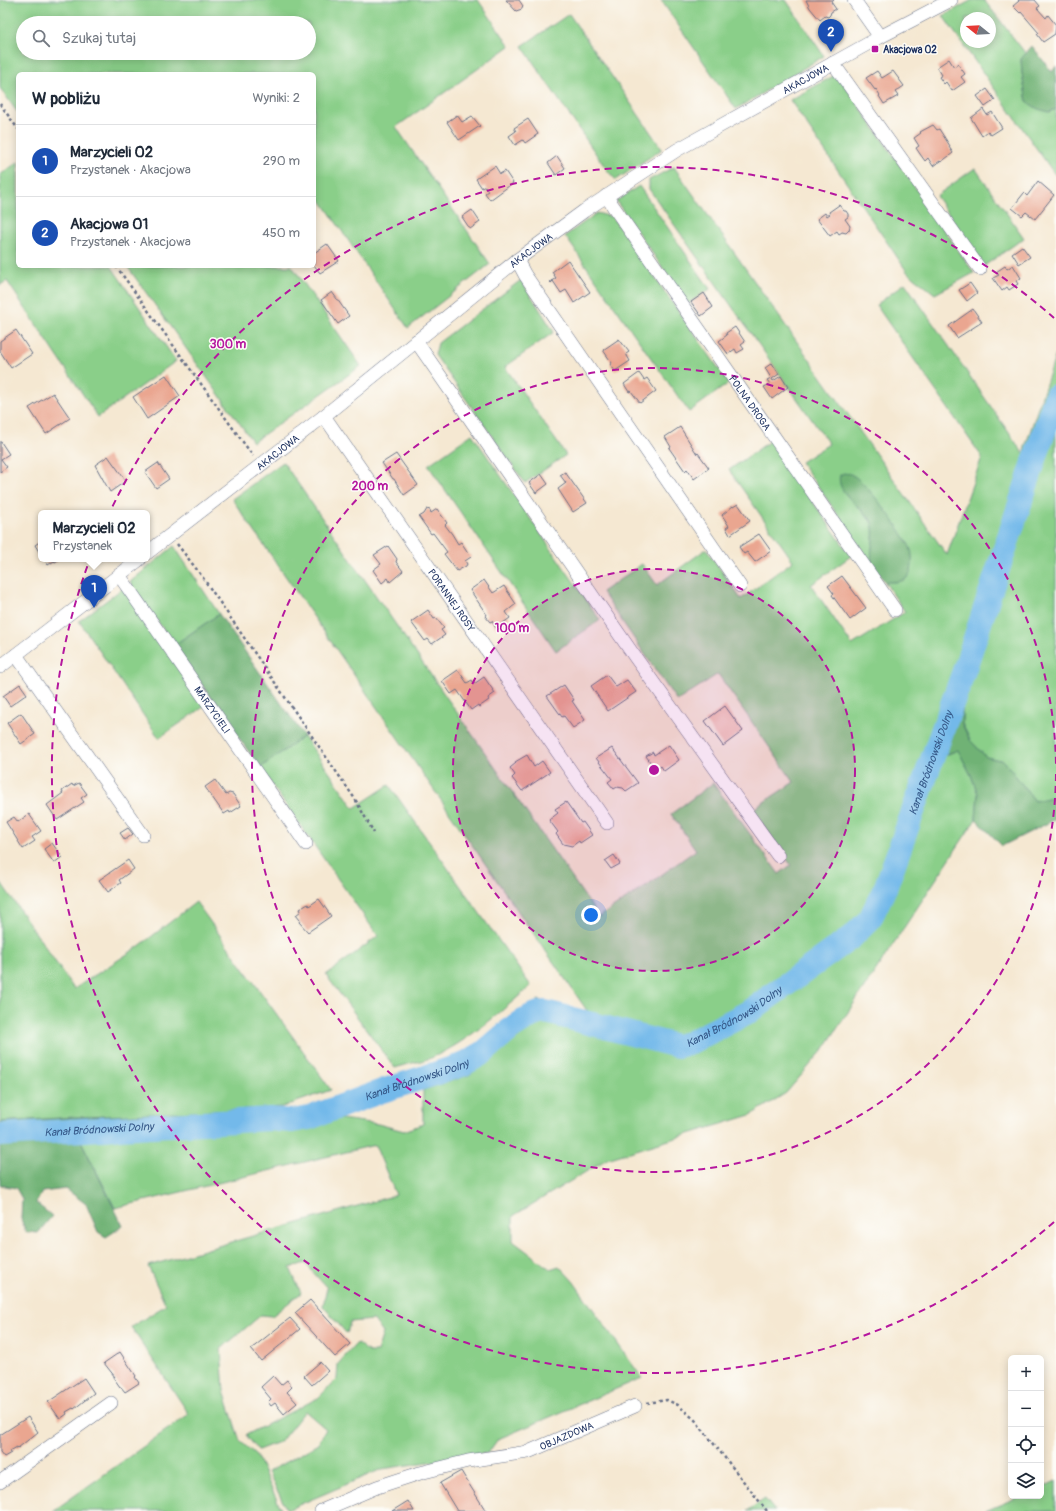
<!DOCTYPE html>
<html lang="pl">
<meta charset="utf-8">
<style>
body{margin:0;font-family:Pangolin,sans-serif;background:#f2f2f3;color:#1f2937}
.controls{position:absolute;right:12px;bottom:12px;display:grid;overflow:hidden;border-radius:6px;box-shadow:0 2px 10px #0003}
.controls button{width:36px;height:36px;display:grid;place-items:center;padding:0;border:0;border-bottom:1px solid #e0e1e3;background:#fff;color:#1f2937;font:20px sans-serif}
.compass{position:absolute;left:960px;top:12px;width:36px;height:36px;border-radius:50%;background:#fff;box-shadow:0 2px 10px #0003;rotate:288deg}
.you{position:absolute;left:591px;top:915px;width:14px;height:14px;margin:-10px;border:3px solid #fff;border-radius:50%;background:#1a73e8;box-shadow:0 0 0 6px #1a73e833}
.badge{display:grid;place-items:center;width:26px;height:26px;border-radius:50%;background:#b5179e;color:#fff;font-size:13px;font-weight:700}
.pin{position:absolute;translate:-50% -33px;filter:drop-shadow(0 1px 2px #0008)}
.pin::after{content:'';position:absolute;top:21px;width:14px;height:12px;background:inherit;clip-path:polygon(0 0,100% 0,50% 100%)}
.popup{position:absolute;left:38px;top:510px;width:112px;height:52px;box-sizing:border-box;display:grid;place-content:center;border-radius:6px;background:#fff;filter:drop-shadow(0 1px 3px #0005);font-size:13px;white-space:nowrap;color:#747a83}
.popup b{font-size:15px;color:#1f2937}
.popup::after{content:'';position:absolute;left:50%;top:100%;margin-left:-8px;border:8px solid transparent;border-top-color:#fff}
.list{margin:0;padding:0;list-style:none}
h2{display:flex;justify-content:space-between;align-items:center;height:52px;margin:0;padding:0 16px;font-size:17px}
h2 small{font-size:13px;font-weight:400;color:#747a83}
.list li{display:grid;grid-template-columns:26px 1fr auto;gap:12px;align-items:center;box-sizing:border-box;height:72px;padding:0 16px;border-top:1px solid #e0e1e3}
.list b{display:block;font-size:15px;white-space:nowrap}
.list p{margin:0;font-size:13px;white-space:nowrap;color:#747a83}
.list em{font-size:13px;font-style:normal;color:#747a83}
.icon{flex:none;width:22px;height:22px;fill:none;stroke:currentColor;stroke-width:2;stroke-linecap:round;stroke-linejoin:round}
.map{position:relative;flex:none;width:1056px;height:1511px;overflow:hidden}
.search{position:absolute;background:#fff;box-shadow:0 2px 10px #0003;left:16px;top:16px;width:300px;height:44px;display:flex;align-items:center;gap:10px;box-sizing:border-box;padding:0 14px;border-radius:22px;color:#747a83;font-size:15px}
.panel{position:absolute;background:#fff;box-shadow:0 2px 10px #0003;left:16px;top:72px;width:300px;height:196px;border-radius:6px}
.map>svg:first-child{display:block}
</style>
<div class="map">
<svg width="1056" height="1511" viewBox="0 0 1056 1511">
<rect width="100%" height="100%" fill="#fdfcf7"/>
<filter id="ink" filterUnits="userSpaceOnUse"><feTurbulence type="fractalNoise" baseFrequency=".025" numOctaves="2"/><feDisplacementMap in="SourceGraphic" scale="8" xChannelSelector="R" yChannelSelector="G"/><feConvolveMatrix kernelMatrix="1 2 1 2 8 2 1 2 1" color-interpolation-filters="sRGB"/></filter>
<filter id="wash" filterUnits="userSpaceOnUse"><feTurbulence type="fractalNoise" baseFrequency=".012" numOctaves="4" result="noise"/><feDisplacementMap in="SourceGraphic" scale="16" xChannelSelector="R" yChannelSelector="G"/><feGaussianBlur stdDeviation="0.9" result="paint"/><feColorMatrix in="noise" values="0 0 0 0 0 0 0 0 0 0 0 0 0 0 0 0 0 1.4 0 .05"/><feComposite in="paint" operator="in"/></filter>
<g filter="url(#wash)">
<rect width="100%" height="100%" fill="#f5e8d2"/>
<path fill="#8acf89" stroke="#527f74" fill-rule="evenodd" d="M 0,0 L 478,0 L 510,46 L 396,127 L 490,264 L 408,328 L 314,190 L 314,74 L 18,74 L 18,113 L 0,88 ZM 23,23 L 309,23 L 309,53 L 23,53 Z
M 661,0 L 786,0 L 824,56 L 736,109 Z
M 972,0 L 984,0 L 1026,54 L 1021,59 L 1022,73 L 1027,102 L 1049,112 L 1056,109 L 1056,176 L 943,16 ZM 966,18 L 990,18 L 990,42 L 966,42 Z
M 569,14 L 662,149 L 616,180 L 607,170 L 522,46 Z
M 837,74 L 974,273 L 935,294 L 908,273 L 790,100 Z
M 18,162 L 18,266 L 111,266 L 176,361 L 98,417 L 7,281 L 0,285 L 0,175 Z
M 674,167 L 947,555 L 982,457 L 876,305 L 905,283 L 1023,453 L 1056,354 L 1056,796 L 1035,801 L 1004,761 L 986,757 L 970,740 L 962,724 L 962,707 L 943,756 L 958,750 L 971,775 L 978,794 L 976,819 L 823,1050 L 786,1093 L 751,1115 L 607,1159 L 513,1216 L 513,1241 L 550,1269 L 559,1266 L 573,1281 L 642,1378 L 498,1439 L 488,1453 L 382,1469 L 287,1510 L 268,1472 L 318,1444 L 326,1429 L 305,1411 L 281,1441 L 258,1450 L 246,1435 L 318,1398 L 337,1379 L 338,1364 L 357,1343 L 369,1352 L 377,1352 L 383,1333 L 374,1320 L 350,1322 L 347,1334 L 323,1306 L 327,1288 L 305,1263 L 290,1268 L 301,1293 L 272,1316 L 261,1315 L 221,1349 L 224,1391 L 240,1441 L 256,1455 L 282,1511 L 53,1511 L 189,1414 L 131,1327 L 166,1305 L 148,1266 L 396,1195 L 375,1145 L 115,1208 L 79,1137 L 259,1129 L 334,1118 L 378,1124 L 404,1131 L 423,1124 L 423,1090 L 469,1075 L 542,1020 L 538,1000 L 588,1012 L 232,499 L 283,462 L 599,917 L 650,883 L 696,850 L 671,814 L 713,783 L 779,874 L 791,865 L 752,810 L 794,782 L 718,674 L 677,701 L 602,592 L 642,564 L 657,585 L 706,549 L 741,599 L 793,561 L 729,470 L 770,441 L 851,556 L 811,585 L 852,645 L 905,612 L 885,582 L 899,581 L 912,563 L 842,489 C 848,497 871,518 873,526 C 875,538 870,551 872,564 L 801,462 L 829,444 L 649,189 L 649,180 Z
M 975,168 L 1024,238 L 984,266 L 936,196 Z
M 639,186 L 710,289 L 688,304 L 616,201 Z
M 597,213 L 612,217 L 729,383 L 689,412 L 565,236 Z
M 127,266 L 292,266 L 361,366 L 253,442 Z
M 521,280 L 554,332 L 505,367 L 566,455 L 525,483 L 435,355 L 438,343 Z
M 472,434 L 600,620 L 556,651 L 428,465 Z
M 174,546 L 219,614 L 174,645 L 130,582 Z
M 123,588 L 205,706 L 159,738 L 79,621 Z
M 304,736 L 354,808 L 389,785 L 531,986 C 500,1012 468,1042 431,1058 C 419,1062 406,1064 395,1068 L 326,975 L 378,936 L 260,768 Z
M 0,881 L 74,989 L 138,947 L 196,902 L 331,1090 L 282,1107 L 159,1115 L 75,1117 L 0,1122 Z
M 1056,1481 L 1056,1511 L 985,1511 L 1021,1496 L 1041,1496 L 1041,1488 Z
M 765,1499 L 775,1511 L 747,1511 Z"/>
<path fill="#6fb275" stroke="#45706a" d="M 1032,46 L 1052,72 L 1056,66 L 1056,109 L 1049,112 L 1038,109 L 1027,102 L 1022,73 L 1021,59 Z
M 844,473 C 846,474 849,473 850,474 C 863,477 907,536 911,550 C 913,557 913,570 908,577 C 903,583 892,582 885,582 C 881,576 873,569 872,562 C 869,548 878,532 870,519 C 861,507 835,492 840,475 Z
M 219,614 L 304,736 L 260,768 L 174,645 Z
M 962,705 L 962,724 L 970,740 L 986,757 L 1004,761 L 1035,801 L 1056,796 L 1056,819 L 1002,846 L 976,819 L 978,794 L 971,775 L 958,750 L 942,756 Z
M 251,1109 L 259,1129 L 79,1137 L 123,1226 L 106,1237 L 98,1232 L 86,1204 L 66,1189 L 42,1192 L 36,1203 L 52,1216 L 38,1233 L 26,1232 L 21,1219 L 22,1199 L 16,1188 L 0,1185 L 0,1122 C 84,1116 168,1114 251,1109 Z"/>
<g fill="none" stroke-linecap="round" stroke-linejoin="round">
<path stroke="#73b9ea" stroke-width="24" id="s1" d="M 0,1135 L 270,1119 L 292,1121 L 309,1118 L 382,1091 L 462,1065 L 483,1053 L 512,1028 L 531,1016 L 539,1013 L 546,1012 L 677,1046 L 689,1043 L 747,1013 L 852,937 L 870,919 L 886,886 L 965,668 L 1056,396"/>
</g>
<g id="blocks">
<path fill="#eaa690" d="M 506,0 L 519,0 L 523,6 L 522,7 L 522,9 L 516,11 Z
M 806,0 L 834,0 L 831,2 L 836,9 L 831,12 L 830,15 L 828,17 L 825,16 L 820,20 L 810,8 Z
M 1018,0 L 1035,0 L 1040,6 L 1037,8 L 1046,18 L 1048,15 L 1056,25 L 1055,34 L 1043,42 L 1037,34 L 1039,33 L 1021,12 L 1020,13 L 1013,6 L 1019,1 Z
M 949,59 L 954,67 L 958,64 L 965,74 L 961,77 L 965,82 L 952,91 L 946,82 L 944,84 L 939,77 L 942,75 L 937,67 Z
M 877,71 L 882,78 L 893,71 L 904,86 L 895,92 L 898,96 L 884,104 L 879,96 L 880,95 L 876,89 L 875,90 L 866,78 Z
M 987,89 L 995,100 L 985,107 L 977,96 Z
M 983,109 L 987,115 L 992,112 L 1002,128 L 991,135 L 988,131 L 982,136 L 971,118 Z
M 457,115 L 462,122 L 472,116 L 480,126 L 459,140 L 447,122 Z
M 528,119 L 538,134 L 525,143 L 523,140 L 515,145 L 509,136 L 516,131 L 514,128 Z
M 933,125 L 937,130 L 939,129 L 950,146 L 949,147 L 953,153 L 941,162 L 940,161 L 933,166 L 928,158 L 925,161 L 920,154 L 916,148 L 919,146 L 914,138 L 921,133 L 920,132 Z
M 557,156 L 565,168 L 556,175 L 548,163 Z
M 495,166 L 500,174 L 505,171 L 513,183 L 490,200 L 485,193 L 488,191 L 485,186 L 482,188 L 476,179 Z
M 1038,181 L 1054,195 L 1035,219 L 1026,212 L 1022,216 L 1012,208 L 1024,193 L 1027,196 Z
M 839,205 L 844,211 L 846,211 L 848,214 L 848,217 L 845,219 L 850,226 L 849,230 L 846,233 L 842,232 L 839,234 L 837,231 L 830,236 L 817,219 L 825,213 L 827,216 L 830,214 L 829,212 Z
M 472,210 L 480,222 L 470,229 L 462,217 Z
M 327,244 L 339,261 L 320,273 L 314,265 L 314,253 Z
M 1022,246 L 1030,257 L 1019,264 L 1012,253 Z
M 568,260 L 590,292 L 574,303 L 566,290 L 561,293 L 553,281 L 551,283 L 550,282 L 556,278 L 552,272 Z
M 1013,265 L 1021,278 L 1016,281 L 1018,284 L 1009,290 L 1007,287 L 1002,291 L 993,278 L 999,275 L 996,272 L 1005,266 L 1007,269 Z
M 970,283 L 977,293 L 967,301 L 959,290 Z
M 332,292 L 349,316 L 338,324 L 321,300 Z
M 704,293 L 713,307 L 701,316 L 691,302 Z
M 973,309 L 982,322 L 957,338 L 949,326 Z
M 735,327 L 745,342 L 741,345 L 744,349 L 737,353 L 735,349 L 728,354 L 719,341 L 727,335 L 726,333 Z
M 16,330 L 32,354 L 11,368 L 0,351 L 0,341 Z
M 619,339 L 629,352 L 626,354 L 630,361 L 615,371 L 610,364 L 612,363 L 603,350 Z
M 772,363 L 779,374 L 772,379 L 773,381 L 781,376 L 788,387 L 772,399 L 764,387 L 770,384 L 767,380 L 771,378 L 765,368 Z
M 639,373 L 644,380 L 647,378 L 656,391 L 640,403 L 631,391 L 629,392 L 624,384 Z
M 166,375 L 180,396 L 147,419 L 133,397 Z
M 53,393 L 70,418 L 46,434 L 29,408 Z
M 680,427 L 697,454 L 698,453 L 709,468 L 694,479 L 687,469 L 685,471 L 669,448 L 671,447 L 665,437 Z
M 0,442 L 1,442 L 9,454 L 1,459 L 7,467 L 0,472 Z
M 396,454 L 418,485 L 404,495 L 394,479 L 393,479 L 382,463 Z
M 108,456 L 126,481 L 110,492 L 95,465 Z
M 158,463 L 169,479 L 156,488 L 145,472 Z
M 565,472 L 587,503 L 573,512 L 558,489 L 566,483 L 560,475 Z
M 541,474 L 548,484 L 536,493 L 529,483 Z
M 738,504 L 750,521 L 730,535 L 726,528 L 729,526 L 722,515 L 733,506 L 733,507 Z
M 427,509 L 430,510 L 431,513 L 437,509 L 447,523 L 445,525 L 452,534 L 458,544 L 461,542 L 471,557 L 465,561 L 467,564 L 466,566 L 457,571 L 444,554 L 447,552 L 433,533 L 431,534 L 419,517 L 424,514 Z
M 759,534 L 771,551 L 755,562 L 747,552 L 744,554 L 739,547 Z
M 41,541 L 41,555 L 35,545 Z
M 388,546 L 397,559 L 396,562 L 403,571 L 390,582 L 388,578 L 382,583 L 373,570 L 381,564 L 374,555 Z
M 44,559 L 60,559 L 55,562 L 54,561 L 48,565 Z
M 842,576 L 866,608 L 850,620 L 832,595 L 834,594 L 828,586 Z
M 484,580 L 493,593 L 504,586 L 516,604 L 506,612 L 510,618 L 496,628 L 492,621 L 490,622 L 485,616 L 487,615 L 470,590 Z
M 428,610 L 434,619 L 436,618 L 444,628 L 441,630 L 445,635 L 432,644 L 428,639 L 425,641 L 411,622 Z
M 458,670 L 467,683 L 472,680 L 474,684 L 484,677 L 495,693 L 488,698 L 489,700 L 479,707 L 478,705 L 471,710 L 457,690 L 451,694 L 442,681 Z
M 607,675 L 616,687 L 627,680 L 636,692 L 608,711 L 591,686 Z
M 20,684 L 27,694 L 10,706 L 3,696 Z
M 564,685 L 574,700 L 572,701 L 585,720 L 573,728 L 564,716 L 562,717 L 547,696 Z
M 725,706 L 743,731 L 723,746 L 705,721 Z
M 21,713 L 35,734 L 21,744 L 7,723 Z
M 669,745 L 679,760 L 664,771 L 661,766 L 656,770 L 646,756 L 653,752 L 654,755 Z
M 612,748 L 638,783 L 626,791 L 623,788 L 617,787 L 614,789 L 608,782 L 612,779 L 596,758 Z
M 527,755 L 534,767 L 542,761 L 550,772 L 522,791 L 512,778 L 515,775 L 510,768 L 516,763 L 515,762 Z
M 215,780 L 226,795 L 229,793 L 233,794 L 241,806 L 230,813 L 229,811 L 224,814 L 205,787 Z
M 79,783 L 87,794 L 81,798 L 84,802 L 57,820 L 47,805 L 63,793 L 62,791 L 72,784 L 73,786 Z
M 566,802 L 581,823 L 583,822 L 592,835 L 580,843 L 579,841 L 572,846 L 563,844 L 556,834 L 558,832 L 549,820 L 558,813 L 555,809 Z
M 29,814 L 41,831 L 32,837 L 35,841 L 23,849 L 6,822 L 14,817 L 18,822 Z
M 128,828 L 133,834 L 125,840 L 120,833 Z
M 52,843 L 62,857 L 54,863 L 44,849 Z
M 614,855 L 620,864 L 611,869 L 605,861 Z
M 128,860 L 134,869 L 119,880 L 121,883 L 108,892 L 99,880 Z
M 319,899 L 331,916 L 308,932 L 299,922 L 300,920 L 296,915 L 301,911 L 300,909 L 308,904 L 309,906 Z
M 310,1300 L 350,1344 L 335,1357 L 295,1313 Z
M 290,1318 L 300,1329 L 261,1361 L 251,1349 Z
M 120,1352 L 136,1376 L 135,1377 L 139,1383 L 125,1392 L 121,1387 L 120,1387 L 113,1377 L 115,1377 L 104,1363 Z
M 320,1362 L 328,1371 L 312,1385 L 304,1376 Z
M 273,1376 L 281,1385 L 287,1380 L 292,1387 L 287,1392 L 297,1403 L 284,1414 L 275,1403 L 271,1406 L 268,1402 L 271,1399 L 261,1387 Z
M 84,1378 L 94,1393 L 74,1409 L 73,1408 L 66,1412 L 67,1414 L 60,1419 L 48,1402 Z
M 28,1417 L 38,1432 L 18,1448 L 17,1447 L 10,1451 L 11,1453 L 4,1457 L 0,1452 L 0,1435 Z
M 461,1471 L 467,1481 L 486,1511 L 457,1511 L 440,1483 Z
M 408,1501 L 414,1511 L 392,1511 Z"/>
</g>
</g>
<g filter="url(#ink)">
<use href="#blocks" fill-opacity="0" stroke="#677087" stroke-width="1"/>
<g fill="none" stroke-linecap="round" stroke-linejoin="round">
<defs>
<g id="minor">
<path d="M 854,0 L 880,37"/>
<path d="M 833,63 L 980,269"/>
<path id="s2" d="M 606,196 L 895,610"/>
<path d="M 517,260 L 525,275 L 740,586"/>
<path d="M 416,341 L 635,657 L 778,856"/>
<path id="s3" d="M 324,416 L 607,823"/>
<path id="s4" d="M 147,553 L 324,416 L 517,260 L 584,211 L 677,150 L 880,37 L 951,0"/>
<path id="s5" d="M 119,575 L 306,844"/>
<path d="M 16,655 L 143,835"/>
<path d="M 0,667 L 140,559"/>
<path d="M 0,1482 L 111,1403"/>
<path id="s6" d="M 321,1511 L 377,1487 L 420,1473 L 468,1461 L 528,1452 L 635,1406"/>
</g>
</defs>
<use href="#minor" stroke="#677087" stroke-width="14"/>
<path stroke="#677087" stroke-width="2.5" stroke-dasharray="3 3" stroke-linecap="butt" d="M 0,104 L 18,129
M 116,266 L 253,456
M 177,544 L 201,575 L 355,799 L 374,833
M 647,1403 L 667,1400 L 678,1405 L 695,1420 L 767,1511"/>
<use href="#minor" stroke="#fff" stroke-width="13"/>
</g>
</g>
<circle cx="654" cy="770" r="201" fill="#b5179e" fill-opacity=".12"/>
<g fill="none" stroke="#b5179e" stroke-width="2" stroke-dasharray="7 5">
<circle cx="654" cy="770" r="201"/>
<path d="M1056 774A402 402 0 1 1 1056 766"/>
<path d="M1054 1222A603 603 0 1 1 1054 318"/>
</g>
<rect fill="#b5179e" stroke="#fdfcf7" stroke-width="1.5" x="871" y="45" width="8" height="8" rx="2"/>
<g text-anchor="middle" stroke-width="3" stroke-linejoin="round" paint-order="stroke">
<g font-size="10" font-weight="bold" fill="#1b2f5e" stroke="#fdfcf7" text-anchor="start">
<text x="883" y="53">Akacjowa 02</text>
</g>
<g font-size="10" fill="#1b2f5e" stroke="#fdfcf7">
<text dy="4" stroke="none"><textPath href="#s4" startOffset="813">AKACJOWA</textPath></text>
<text dy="4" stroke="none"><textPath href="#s4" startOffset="489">AKACJOWA</textPath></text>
<text dy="4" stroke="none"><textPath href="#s2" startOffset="252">POLNA DROGA</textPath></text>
<text dy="4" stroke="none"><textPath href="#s4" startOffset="165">AKACJOWA</textPath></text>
<text dy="4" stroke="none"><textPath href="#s3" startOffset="224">PORANNEJ ROSY</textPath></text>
<text dy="4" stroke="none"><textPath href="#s5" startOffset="164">MARZYCIELI</textPath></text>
<text dy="4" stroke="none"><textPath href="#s6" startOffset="258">OBJAZDOWA</textPath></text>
</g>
<g font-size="11" font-style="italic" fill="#355888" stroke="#fdfcf7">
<text dy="4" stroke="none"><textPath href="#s1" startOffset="1108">Kanał Bródnowski Dolny</textPath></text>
<text dy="4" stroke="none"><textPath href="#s1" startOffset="772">Kanał Bródnowski Dolny</textPath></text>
<text dy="4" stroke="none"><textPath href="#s1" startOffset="424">Kanał Bródnowski Dolny</textPath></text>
<text dy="4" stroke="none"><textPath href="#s1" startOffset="99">Kanał Bródnowski Dolny</textPath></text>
</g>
</g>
<circle cx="654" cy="770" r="6" fill="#b5179e" stroke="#fdfcf7" stroke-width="2"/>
<g font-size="12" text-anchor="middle" font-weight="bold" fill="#b5179e" stroke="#fdfcf7" stroke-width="3" stroke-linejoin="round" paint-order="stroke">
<text x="228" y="348">300 m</text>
<text x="370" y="490">200 m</text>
<text x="512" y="632">100 m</text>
</g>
</svg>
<div class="controls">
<button>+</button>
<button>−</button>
<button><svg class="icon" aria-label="locate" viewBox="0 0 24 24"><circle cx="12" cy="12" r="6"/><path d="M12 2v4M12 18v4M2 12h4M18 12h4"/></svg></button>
<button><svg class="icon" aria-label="layers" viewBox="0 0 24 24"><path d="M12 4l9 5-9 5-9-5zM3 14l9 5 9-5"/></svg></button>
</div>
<svg class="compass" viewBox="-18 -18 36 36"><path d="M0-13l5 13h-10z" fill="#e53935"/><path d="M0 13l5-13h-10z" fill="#747a83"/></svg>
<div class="you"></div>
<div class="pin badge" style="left:94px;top:608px;background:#1a4fb4">1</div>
<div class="popup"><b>Marzycieli 02</b>Przystanek</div>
<div class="pin badge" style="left:831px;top:52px;background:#1a4fb4">2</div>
<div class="search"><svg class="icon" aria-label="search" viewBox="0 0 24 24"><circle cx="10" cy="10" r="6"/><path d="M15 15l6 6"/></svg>Szukaj tutaj</div>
<section class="panel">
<h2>W pobliżu<small>Wyniki: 2</small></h2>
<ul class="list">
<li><span class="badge" style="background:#1a4fb4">1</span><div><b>Marzycieli 02</b><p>Przystanek · Akacjowa</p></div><em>290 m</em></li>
<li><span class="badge" style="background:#1a4fb4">2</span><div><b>Akacjowa 01</b><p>Przystanek · Akacjowa</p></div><em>450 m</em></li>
</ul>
</section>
</div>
